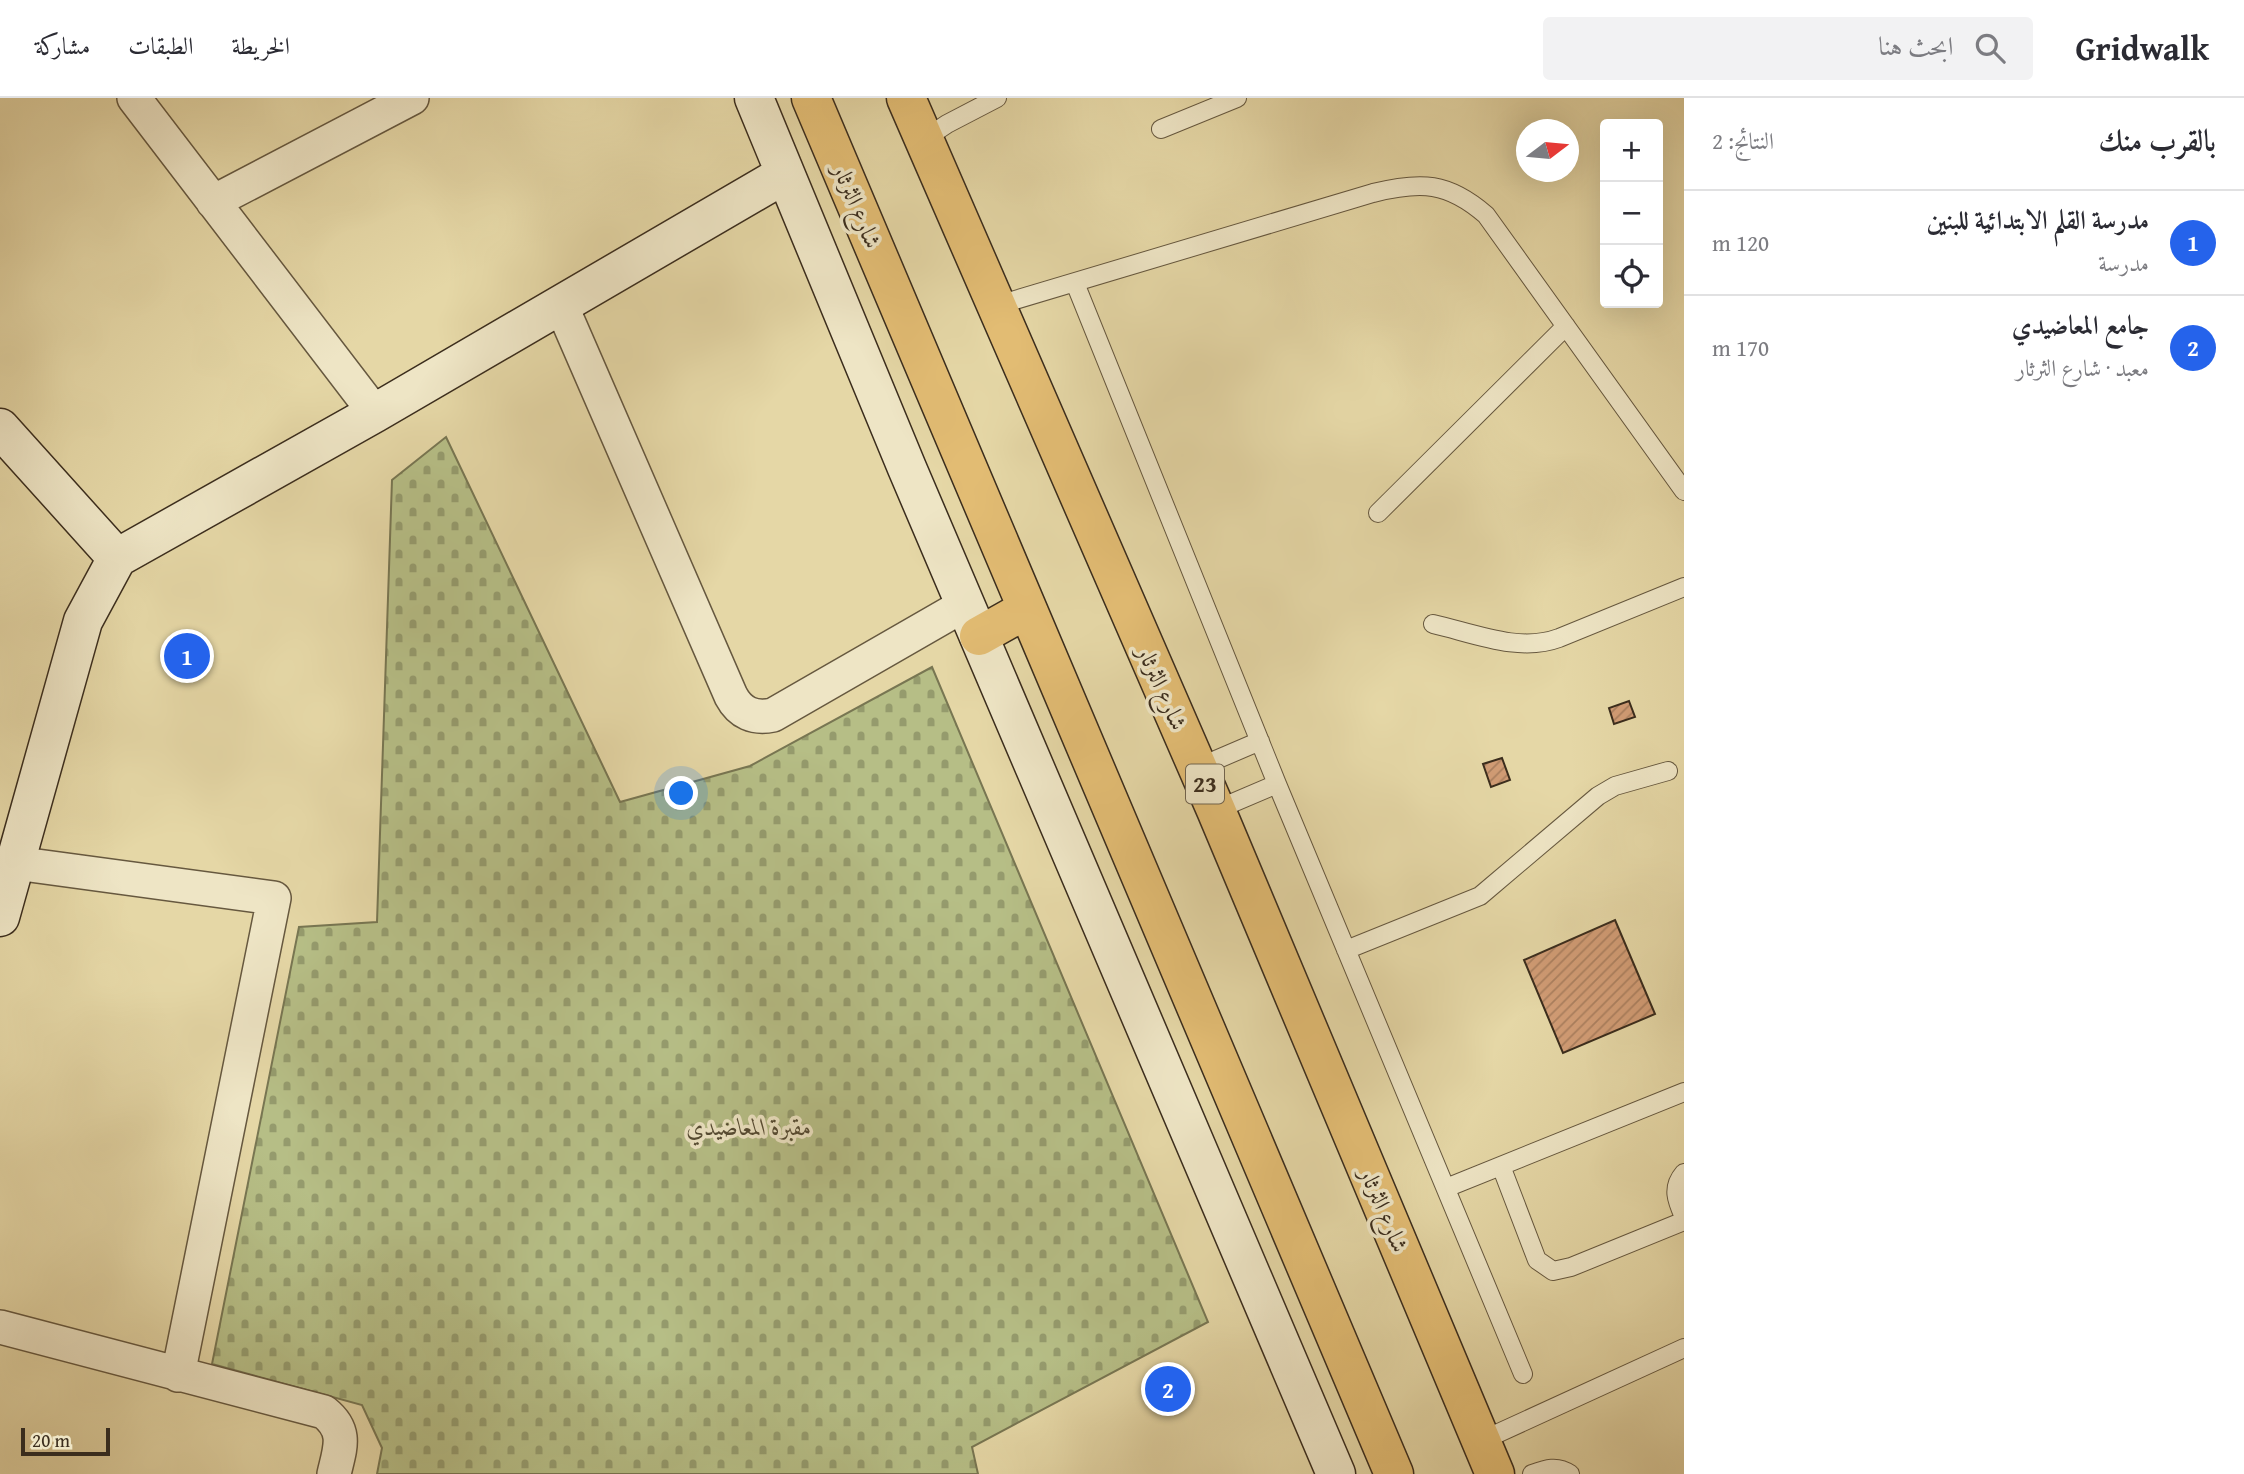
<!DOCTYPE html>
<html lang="ar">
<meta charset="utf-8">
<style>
body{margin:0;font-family:"Gentium Book Plus",Amiri,serif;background:#f2f2f3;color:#2b2b33;direction:rtl}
.controls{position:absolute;right:21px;top:21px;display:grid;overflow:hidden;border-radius:7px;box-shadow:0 7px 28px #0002}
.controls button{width:63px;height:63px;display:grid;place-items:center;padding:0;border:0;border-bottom:2px solid #e1e1e2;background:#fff;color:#2b2b33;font:35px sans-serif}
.compass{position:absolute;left:1516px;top:21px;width:63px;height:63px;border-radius:50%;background:#fff;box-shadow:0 7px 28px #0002;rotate:74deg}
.scale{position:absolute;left:21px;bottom:18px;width:89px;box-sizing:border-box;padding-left:7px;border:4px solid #3b2d1d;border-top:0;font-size:19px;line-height:24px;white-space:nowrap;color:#3b2d1d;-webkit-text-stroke:5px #eee5c5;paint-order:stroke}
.you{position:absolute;left:682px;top:696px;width:24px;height:24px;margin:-18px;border:5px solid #fff;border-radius:50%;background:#1a73e8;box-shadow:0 0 0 10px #1a73e833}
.badge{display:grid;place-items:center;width:46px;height:46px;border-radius:50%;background:#2563eb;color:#fff;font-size:23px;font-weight:700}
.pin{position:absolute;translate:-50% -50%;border:4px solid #fff;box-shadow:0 2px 7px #0006}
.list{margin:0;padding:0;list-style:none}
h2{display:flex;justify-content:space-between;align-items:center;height:91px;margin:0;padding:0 28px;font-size:30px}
h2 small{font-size:23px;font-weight:400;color:#7c7c81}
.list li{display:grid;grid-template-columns:46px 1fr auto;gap:21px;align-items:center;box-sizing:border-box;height:105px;padding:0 28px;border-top:2px solid #e1e1e2}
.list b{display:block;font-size:26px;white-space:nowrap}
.list p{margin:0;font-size:23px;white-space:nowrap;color:#7c7c81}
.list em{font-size:23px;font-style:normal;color:#7c7c81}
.icon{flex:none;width:38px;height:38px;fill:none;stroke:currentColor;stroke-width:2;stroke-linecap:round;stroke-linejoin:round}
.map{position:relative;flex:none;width:1684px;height:1376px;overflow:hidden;direction:ltr}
header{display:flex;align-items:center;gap:42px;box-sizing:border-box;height:98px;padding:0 35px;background:#fff;border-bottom:2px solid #e1e1e2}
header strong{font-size:33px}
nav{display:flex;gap:38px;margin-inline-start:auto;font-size:24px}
.search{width:490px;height:63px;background:#f2f2f3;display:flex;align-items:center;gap:18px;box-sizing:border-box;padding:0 24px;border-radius:7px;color:#7c7c81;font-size:26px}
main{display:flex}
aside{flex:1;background:#fff}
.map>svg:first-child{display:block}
</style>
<header>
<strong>Gridwalk</strong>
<div class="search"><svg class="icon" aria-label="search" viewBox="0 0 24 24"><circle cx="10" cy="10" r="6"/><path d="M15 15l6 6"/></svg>ابحث هنا</div>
<nav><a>الخريطة</a><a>الطبقات</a><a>مشاركة</a></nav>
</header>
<main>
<aside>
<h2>بالقرب منك<small>النتائج: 2</small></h2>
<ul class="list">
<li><span class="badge">1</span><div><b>مدرسة القلم الابتدائية للبنين</b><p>مدرسة</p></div><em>120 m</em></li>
<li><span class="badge">2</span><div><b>جامع المعاضيدي</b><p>معبد · شارع الثرثار</p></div><em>170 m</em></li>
</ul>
</aside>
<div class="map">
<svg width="1684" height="1376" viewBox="0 0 1684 1376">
<defs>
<pattern id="cemetery-stones" width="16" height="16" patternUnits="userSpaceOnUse" patternTransform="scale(1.75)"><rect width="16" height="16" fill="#b6be86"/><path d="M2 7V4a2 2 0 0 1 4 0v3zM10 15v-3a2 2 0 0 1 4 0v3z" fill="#959b6d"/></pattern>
<pattern id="building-hatch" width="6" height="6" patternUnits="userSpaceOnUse" patternTransform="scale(1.75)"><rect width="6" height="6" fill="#d19c75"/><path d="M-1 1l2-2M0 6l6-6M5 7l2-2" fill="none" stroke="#ab805f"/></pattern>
</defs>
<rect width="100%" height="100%" fill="#e5d7a6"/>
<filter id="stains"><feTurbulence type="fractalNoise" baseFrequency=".00286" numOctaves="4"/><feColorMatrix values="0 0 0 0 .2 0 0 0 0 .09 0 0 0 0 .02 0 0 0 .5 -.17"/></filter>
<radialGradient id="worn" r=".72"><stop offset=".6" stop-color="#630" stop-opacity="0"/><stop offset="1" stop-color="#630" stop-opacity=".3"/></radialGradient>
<path fill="url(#cemetery-stones)" stroke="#787652" stroke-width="2" d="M 446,339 L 620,704 L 750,668 L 932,569 L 1208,1224 L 972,1349 L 978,1376 L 377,1376 L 382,1350 L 362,1307 L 212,1266 L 299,829 L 377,824 L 392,382 Z"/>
<path fill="url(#building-hatch)" stroke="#3b2d1d" stroke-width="2" d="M 1629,603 L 1635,619 L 1614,626 L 1609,610 Z
M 1502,660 L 1510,682 L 1491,689 L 1483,666 Z
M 1615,822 L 1655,916 L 1563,955 L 1524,862 Z"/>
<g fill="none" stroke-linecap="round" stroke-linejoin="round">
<defs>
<path id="lane" d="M 1161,31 L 1237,0
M 923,42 L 947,26 L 997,0
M 1075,185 L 1277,686 L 1523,1276
M 995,208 L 1373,95 C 1421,83 1448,84 1486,117 L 1684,393
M 1378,415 L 1566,228
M 1433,526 C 1473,535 1519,555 1559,540 L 1684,489
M 1197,670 L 1260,643
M 1216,712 L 1277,686
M 1346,852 L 1480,798 L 1598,698 L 1615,688 L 1668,673
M 1501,1068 L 1537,1162 L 1553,1173 L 1571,1169 L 1684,1123
M 1684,1075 C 1671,1090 1677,1103 1684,1119
M 1446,1090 L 1684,994
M 1481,1343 L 1684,1250
M 1532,1376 C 1546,1371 1557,1367 1570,1376"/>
<path id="street" d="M 134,0 L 375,315
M 213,104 L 412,0
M 561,207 L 731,598 C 740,615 754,621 773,617 L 966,506
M 15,765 L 274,800 L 178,1277
M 0,1229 L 324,1314 C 348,1333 340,1350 334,1376"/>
<path id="secondary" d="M 754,0 L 907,370 L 1336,1376
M 0,330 L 117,460
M 0,819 L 83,523 L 117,460 L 375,315 L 785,76"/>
<path id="primary" d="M 811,0 L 1394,1376
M 906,0 L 1216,712 L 1495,1376
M 979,538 L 1027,511"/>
</defs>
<use href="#lane" stroke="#66583f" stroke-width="20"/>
<use href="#street" stroke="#66583f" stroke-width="36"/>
<use href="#secondary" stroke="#3b2d1d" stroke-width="41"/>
<use href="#primary" stroke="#3b2d1d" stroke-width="41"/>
<use href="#lane" stroke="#eee5c5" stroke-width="18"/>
<use href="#street" stroke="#eee5c5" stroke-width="33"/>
<use href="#secondary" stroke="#eee5c5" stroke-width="38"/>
<use href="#primary" stroke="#e2bc73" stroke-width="38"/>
</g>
<g text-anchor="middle" stroke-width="7" stroke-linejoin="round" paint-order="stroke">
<rect fill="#eee5c5" stroke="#71644f" stroke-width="2" x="1186" y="666.5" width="38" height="39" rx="5"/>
<g font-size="23" font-weight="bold" fill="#3b2d1d">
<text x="1205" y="694">23</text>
</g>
<g font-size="24" fill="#3b2d1d" stroke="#eee5c5">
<text transform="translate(857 108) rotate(67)" y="8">شارع الثرثار</text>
<text transform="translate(1162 590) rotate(66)" y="8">شارع الثرثار</text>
<text transform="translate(1384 1112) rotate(67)" y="8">شارع الثرثار</text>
</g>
<g font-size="24" font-style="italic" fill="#544a32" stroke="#eee5c5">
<text x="749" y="1037">مقبرة المعاضيدي</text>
</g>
</g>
<rect width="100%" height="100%" filter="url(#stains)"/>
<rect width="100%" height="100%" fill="url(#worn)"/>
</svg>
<div class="controls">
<button>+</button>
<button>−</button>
<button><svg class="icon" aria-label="locate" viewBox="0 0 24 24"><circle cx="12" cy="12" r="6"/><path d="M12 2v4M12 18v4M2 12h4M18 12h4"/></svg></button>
</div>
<svg class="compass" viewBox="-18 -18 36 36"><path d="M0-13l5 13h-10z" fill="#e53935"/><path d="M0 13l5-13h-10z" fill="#7c7c81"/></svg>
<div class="scale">20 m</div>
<div class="you"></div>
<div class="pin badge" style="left:187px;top:558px">1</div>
<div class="pin badge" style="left:1168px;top:1291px">2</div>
</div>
</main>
